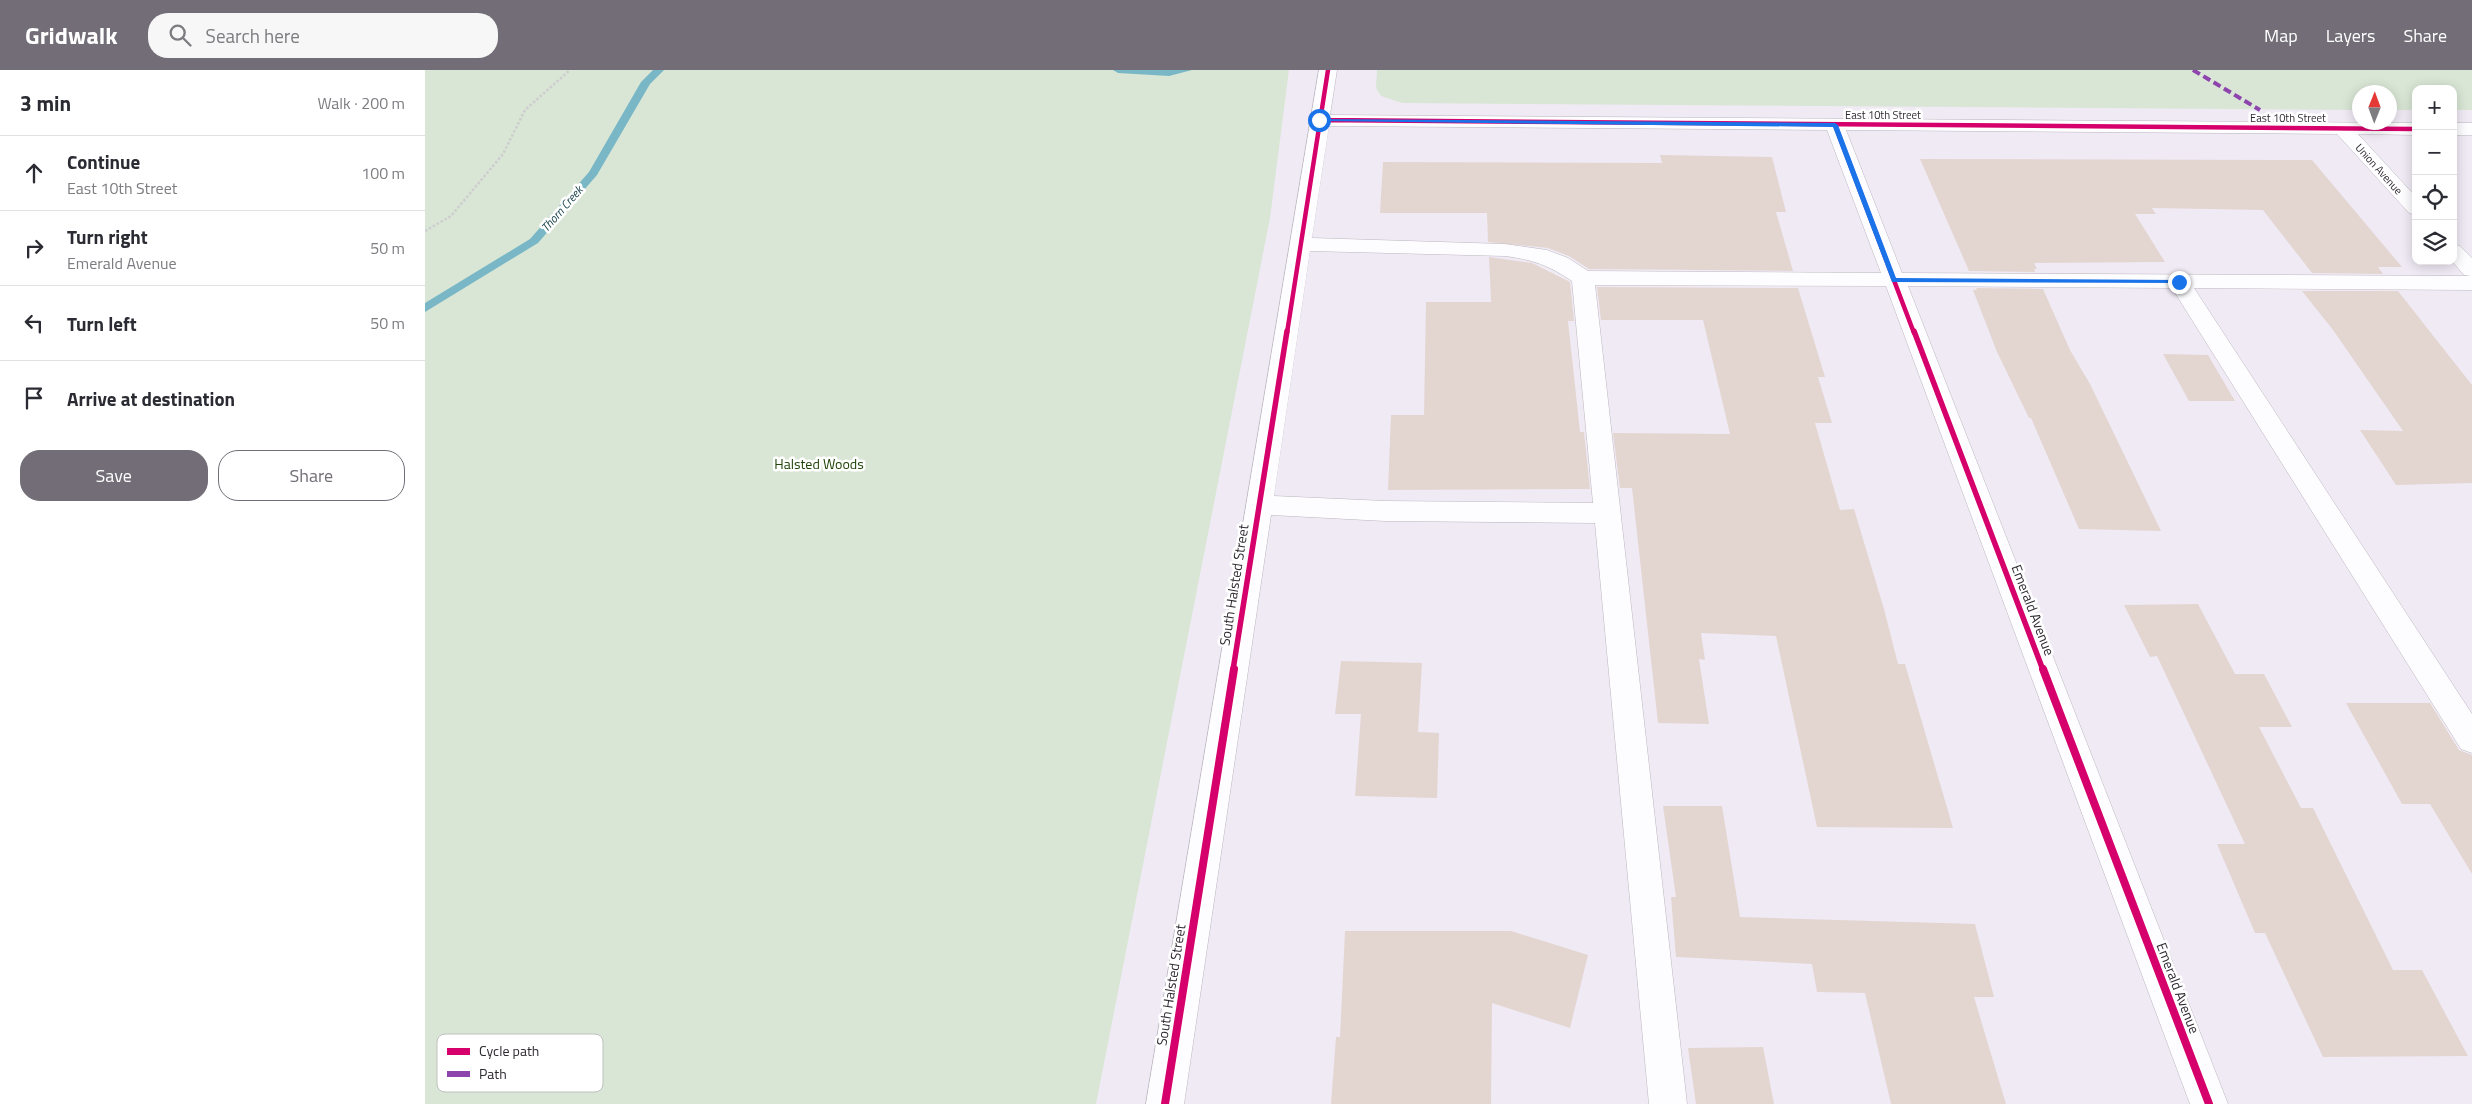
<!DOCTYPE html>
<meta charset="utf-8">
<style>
body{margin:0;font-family:"Titillium Web",sans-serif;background:#f7f7f7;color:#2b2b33}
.controls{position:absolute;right:15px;top:15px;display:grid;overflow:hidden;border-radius:10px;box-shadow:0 2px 12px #0003}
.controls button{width:45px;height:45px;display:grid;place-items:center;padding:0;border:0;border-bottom:1px solid #e1e1e2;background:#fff;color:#2b2b33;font:25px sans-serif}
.compass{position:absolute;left:1927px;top:15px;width:45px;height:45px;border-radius:50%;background:#fff;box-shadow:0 2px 12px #0003;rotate:1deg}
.stop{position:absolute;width:15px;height:15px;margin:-11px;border:4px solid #1a73e8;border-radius:50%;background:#fff}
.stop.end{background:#1a73e8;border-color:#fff;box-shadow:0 1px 5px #0008}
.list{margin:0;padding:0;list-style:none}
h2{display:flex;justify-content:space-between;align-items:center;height:65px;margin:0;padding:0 20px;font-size:21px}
h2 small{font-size:16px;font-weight:400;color:#7c7c81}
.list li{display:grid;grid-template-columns:32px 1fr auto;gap:15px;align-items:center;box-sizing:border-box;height:75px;padding:0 20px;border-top:1px solid #e1e1e2}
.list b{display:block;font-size:19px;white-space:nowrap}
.list p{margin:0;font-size:16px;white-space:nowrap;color:#7c7c81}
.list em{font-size:16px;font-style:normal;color:#7c7c81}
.actions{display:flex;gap:10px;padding:15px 20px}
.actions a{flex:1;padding:11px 0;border:1px solid #726d76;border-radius:20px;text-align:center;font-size:18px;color:#726d76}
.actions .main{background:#726d76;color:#fff}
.icon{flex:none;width:28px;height:28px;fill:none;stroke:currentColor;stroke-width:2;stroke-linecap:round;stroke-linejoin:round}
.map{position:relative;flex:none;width:2047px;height:1034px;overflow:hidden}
header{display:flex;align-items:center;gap:30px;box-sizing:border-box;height:70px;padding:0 25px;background:#726d76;color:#fff}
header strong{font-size:24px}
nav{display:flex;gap:28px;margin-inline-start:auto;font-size:18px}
.search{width:350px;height:45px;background:#f7f7f7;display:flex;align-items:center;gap:12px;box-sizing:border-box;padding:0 18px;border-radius:20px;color:#7c7c81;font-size:19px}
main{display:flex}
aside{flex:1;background:#fff}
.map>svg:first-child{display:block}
</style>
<header>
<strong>Gridwalk</strong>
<div class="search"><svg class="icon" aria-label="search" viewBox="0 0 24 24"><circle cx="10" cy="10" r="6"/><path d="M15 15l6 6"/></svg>Search here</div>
<nav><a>Map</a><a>Layers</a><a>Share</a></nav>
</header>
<main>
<aside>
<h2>3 min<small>Walk · 200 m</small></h2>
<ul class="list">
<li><svg class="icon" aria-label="ahead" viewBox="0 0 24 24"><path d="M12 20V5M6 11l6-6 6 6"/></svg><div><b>Continue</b><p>East 10th Street</p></div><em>100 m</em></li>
<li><svg class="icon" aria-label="right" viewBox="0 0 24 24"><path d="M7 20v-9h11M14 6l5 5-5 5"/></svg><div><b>Turn right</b><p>Emerald Avenue</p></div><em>50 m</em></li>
<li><svg class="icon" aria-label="left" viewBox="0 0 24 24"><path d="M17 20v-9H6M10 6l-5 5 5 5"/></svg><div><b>Turn left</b></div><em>50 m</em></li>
<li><svg class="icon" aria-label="arrive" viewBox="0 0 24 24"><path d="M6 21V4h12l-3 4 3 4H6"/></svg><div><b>Arrive at destination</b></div></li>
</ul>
<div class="actions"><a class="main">Save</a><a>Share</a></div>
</aside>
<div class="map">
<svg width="2047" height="1034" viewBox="0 0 2047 1034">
<rect width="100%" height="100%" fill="#f0eaf5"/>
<path fill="#d9e6d5" d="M 0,0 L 864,0 L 845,148 L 671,1034 L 0,1034 Z
M 952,0 L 2047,0 L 2047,40 L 2028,40 L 2028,19 L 1991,19 L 1991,40 L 1965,40 L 1964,22 L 1934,22 L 1934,40 L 977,33 L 956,26 L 951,18 Z"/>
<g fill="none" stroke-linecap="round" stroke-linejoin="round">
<path fill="#79b7c7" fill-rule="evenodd" d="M 228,0 L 239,0 L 225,14 L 172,105 L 113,173 L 0,242 L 0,233 L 105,169 L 164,102 L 216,12 Z
M 688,0 L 767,0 L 744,6 L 693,3 Z"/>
</g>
<path fill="#e3d6d1" d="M 1235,85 L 1347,87 L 1361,142 L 1351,142 L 1368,201 L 1164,199 L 1144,186 L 1123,178 L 1063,172 L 1062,143 L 955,143 L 958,92 L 1237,93 Z
M 1495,89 L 1887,90 L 1977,197 L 1953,197 L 1958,204 L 1887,203 L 1838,140 L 1727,138 L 1731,144 L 1710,144 L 1740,192 L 1609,193 L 1612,199 L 1609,199 L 1610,202 L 1544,201 Z
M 1064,187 L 1107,193 L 1145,212 L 1149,251 L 1143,251 L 1155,362 L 1159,362 L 1165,419 L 963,420 L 966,345 L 999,345 L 1001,232 L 1066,232 Z
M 1172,217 L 1373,218 L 1400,307 L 1393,307 L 1407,353 L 1390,353 L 1415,440 L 1429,439 L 1459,539 L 1473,594 L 1480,594 L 1528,758 L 1392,757 L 1351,566 L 1276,563 L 1280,590 L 1274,589 L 1284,654 L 1233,653 L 1207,418 L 1195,418 L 1188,363 L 1305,364 L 1278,250 L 1176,250 Z
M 1551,218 L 1618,219 L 1645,280 L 1665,314 L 1736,461 L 1654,459 L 1606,348 L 1604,348 L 1572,282 L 1548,220 L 1552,220 Z
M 1877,221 L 1973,221 L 2047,315 L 2047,413 L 1971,415 L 1935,360 L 1978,361 L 1908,260 Z
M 1738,284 L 1783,285 L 1810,331 L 1764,331 Z
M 1773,534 L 1810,604 L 1839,604 L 1867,657 L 1834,657 L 1876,738 L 1888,738 L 1968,900 L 1997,900 L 2043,986 L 1898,987 L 1840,863 L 1830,863 L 1792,774 L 1820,774 L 1732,586 L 1725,587 L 1699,535 Z
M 916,591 L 997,593 L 993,662 L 1014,663 L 1012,728 L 930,726 L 936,644 L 910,644 Z
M 1921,633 L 2005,633 L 2034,680 L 2047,685 L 2047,804 L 2005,734 L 1977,734 Z
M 1238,736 L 1297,736 L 1315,847 L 1550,854 L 1569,927 L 1549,927 L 1581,1034 L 1466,1034 L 1440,923 L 1392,922 L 1387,894 L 1251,887 L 1246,827 L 1251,827 Z
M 920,861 L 1086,861 L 1163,885 L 1145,958 L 1067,933 L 1066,1034 L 906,1034 L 911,967 L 915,967 Z
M 1338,977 L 1349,1034 L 1271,1034 L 1263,978 Z"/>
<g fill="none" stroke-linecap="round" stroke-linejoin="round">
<defs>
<path id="minor" d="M 894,0 L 912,0 L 905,45 L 1991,53 L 1991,65 L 1933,64 L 1991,127 L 1991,145 L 1984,143 L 1912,64 L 1421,60 L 1477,203 L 2046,206 L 2039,205 L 2027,191 L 2028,174 L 2035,176 L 2047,188 L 2047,220 L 1769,218 L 2047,644 L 2047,683 L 2036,679 L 1747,218 L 1483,216 L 1803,1034 L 1765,1034 L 1461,216 L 1170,215 L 1262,1034 L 1224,1034 L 1170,453 L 960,451 L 846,445 L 759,1034 L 721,1034 ZM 904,56 L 1402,60 L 1456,203 L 1163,201 L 1143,188 L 1122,180 L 1080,174 L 887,168 ZM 885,181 L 1080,186 C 1109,190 1123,195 1147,211 L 1168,433 L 960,431 L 849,426 Z
M 2028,53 L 2047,53 L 2047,65 L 2028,65 Z"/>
</defs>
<use href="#minor" stroke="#bcb7bf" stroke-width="1"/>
<path stroke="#cdcccf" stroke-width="2.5" stroke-dasharray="2.5 2" stroke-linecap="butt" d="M 0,161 L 26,146 L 78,84 L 100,40 L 145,0"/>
<use href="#minor" fill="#fdfcfe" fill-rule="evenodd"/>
<path stroke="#8e44ad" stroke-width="4" stroke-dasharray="8 4" stroke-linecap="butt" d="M 1768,0 L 1835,40"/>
<defs>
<path id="cycleway-far2" d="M 894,50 L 1991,59
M 1410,55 L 1489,263
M 862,263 L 903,0"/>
<path id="cycleway-far1" d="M 1489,261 L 1618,600
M 808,600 L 862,261"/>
<path id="cycleway" d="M 1618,599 L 1784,1034
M 740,1034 L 809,599"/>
</defs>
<use href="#cycleway-far2" stroke="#fff" stroke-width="7"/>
<use href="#cycleway-far1" stroke="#fff" stroke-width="9"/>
<use href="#cycleway" stroke="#fff" stroke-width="11"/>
<use href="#cycleway-far2" stroke="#d6006c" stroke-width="4.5"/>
<use href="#cycleway-far1" stroke="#d6006c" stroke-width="5.5"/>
<use href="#cycleway" stroke="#d6006c" stroke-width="8"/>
</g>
<path fill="#1a73e8" d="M 893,49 L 1410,53 L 1413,55 L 1471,208 L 1754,210 L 1758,212 L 1754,213 L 1467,212 L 1408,57 L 894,51 Z"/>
<g text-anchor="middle" stroke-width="5" stroke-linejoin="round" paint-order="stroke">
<g font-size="11" fill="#2e2a31" stroke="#fff">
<text x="1458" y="49">East 10th Street</text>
<text x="1863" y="52">East 10th Street</text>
<text transform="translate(1954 99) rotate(48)" y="4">Union Avenue</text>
</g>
<g font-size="12" font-style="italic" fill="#1c454e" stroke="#fff">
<text transform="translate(137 139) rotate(-49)" y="4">Thorn Creek</text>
</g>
<g font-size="14" fill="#1f4306" stroke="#fff">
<text x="394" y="399">Halsted Woods</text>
</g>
<g font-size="14" fill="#2e2a31" stroke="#fff">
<text transform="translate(809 515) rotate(-81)" y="5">South Halsted Street</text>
<text transform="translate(1608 540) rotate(69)" y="5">Emerald Avenue</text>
<text transform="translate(746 915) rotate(-81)" y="5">South Halsted Street</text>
<text transform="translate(1753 918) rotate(69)" y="5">Emerald Avenue</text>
</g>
</g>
<rect x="12" y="964" width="166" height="58" rx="8" fill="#fff" stroke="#c0bfc1" stroke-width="1"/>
<rect x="22" y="978" width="23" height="7" fill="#d6006c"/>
<rect x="22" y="1001" width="23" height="6" fill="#8e44ad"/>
<g font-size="14" fill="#2e2a31">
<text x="54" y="986">Cycle path</text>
<text x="54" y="1009">Path</text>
</g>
</svg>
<div class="controls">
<button>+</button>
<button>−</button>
<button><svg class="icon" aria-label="locate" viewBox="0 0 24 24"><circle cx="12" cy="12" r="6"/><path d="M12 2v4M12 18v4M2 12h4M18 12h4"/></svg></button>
<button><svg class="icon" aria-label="layers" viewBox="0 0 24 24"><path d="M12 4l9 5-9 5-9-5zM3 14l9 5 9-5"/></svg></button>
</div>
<svg class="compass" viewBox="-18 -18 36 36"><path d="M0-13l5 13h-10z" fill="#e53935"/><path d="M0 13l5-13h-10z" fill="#7c7c81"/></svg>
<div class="stop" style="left:894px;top:50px"></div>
<div class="stop end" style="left:1754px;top:212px"></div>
</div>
</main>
